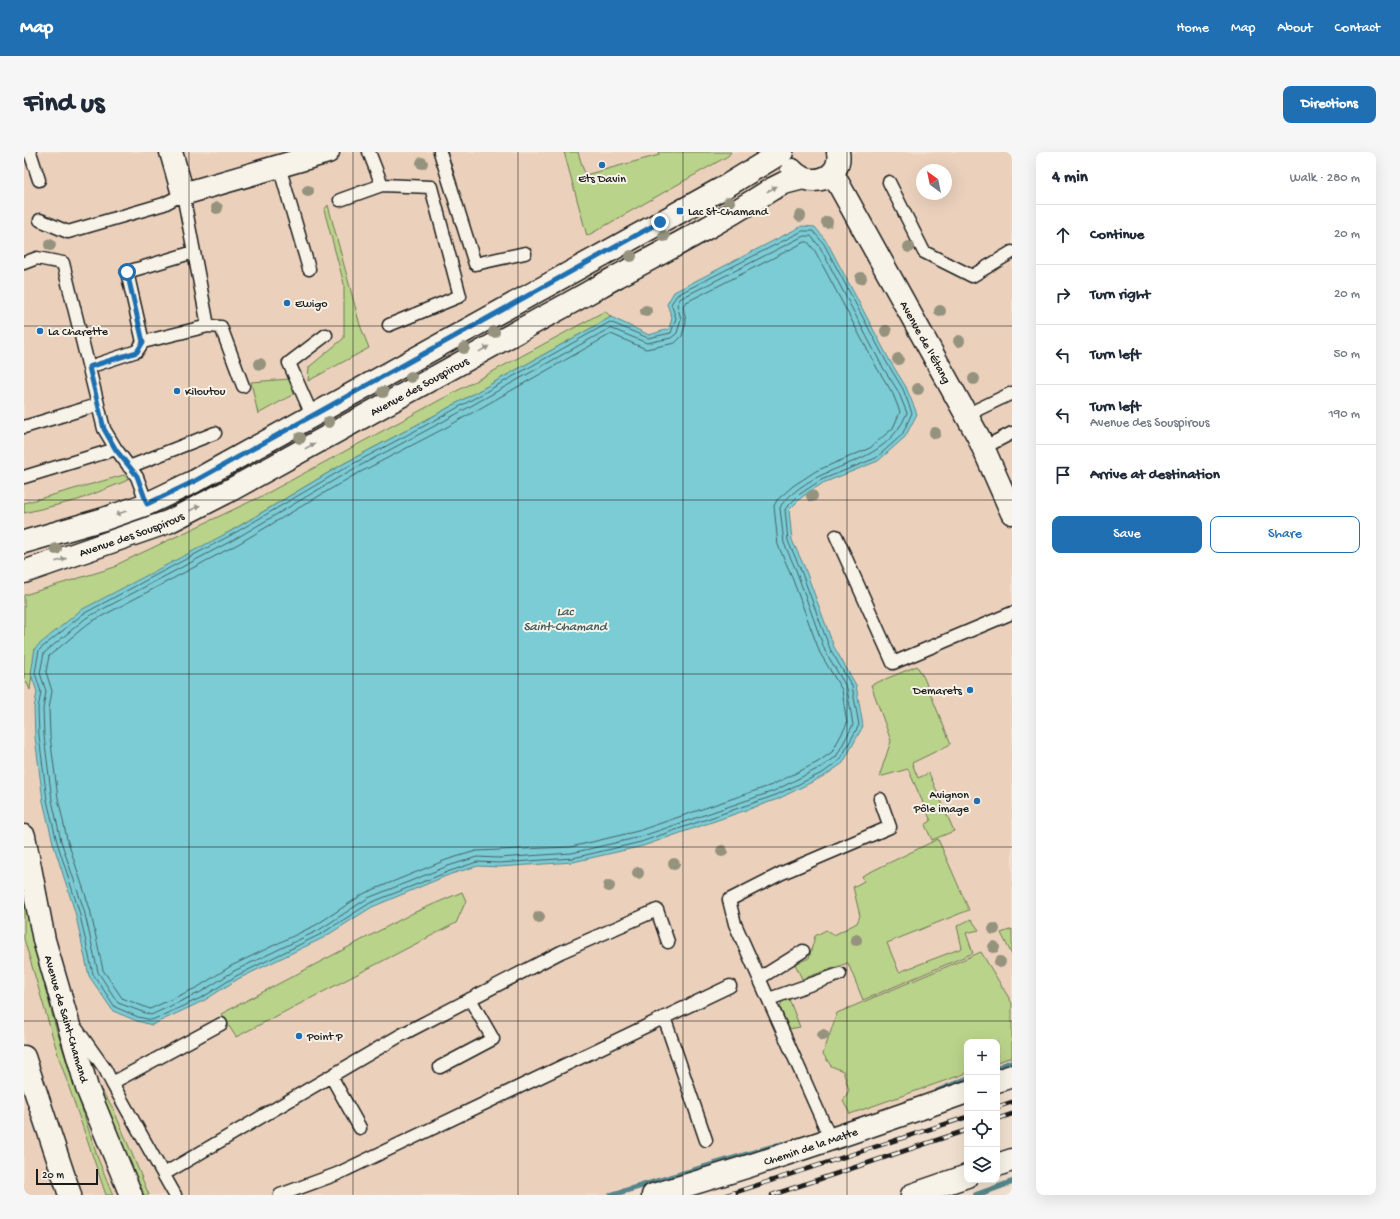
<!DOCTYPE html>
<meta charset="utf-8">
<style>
body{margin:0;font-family:"Gochi Hand",sans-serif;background:#f6f6f7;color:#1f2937}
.controls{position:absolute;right:12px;bottom:12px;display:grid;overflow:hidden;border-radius:8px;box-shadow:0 4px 16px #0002}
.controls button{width:36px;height:36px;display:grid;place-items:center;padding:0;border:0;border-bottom:1px solid #e0e1e3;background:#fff;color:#1f2937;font:20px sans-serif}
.compass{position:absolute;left:892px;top:12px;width:36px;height:36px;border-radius:50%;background:#fff;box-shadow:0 4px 16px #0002;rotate:327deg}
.scale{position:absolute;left:12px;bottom:10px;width:62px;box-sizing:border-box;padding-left:4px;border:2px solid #1c1c1c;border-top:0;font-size:11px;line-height:14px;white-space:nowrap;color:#1c1c1c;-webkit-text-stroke:3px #f7f3e8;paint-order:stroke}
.stop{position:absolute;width:12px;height:12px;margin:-9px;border:3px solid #1f6fb2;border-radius:50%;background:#fff}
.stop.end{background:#1f6fb2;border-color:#fff;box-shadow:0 1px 4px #0008}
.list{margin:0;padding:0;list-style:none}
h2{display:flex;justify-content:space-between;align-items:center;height:52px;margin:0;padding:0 16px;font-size:17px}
h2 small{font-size:13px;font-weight:400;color:#747a83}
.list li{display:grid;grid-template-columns:26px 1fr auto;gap:12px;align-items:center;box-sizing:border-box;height:60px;padding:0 16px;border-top:1px solid #e0e1e3}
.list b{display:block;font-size:15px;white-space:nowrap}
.list p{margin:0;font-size:13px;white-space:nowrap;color:#747a83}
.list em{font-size:13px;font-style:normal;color:#747a83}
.actions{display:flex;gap:8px;padding:12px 16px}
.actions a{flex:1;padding:9px 0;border:1px solid #1f6fb2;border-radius:8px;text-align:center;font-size:14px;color:#1f6fb2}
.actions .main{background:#1f6fb2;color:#fff}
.icon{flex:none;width:22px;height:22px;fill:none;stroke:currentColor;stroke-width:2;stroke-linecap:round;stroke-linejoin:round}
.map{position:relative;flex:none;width:988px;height:1043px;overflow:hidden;border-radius:8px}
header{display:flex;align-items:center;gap:24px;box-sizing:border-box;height:56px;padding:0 20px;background:#1f6fb2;color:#fff}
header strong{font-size:19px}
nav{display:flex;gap:22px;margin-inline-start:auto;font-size:14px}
.intro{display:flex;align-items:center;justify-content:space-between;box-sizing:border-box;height:96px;padding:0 24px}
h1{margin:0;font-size:28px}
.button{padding:10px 18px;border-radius:8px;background:#1f6fb2;color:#fff;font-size:14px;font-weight:700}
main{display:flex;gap:24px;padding:0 24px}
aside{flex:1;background:#fff;border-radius:8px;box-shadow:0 4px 16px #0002}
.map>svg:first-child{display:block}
</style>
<header>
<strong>Map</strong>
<nav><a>Home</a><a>Map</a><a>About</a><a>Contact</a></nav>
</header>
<div class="intro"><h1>Find us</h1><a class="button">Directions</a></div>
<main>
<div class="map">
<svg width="988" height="1043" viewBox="0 0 988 1043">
<rect width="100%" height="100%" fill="#f0dfce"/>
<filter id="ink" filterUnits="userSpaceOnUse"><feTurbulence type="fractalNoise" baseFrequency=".025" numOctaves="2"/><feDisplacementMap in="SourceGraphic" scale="8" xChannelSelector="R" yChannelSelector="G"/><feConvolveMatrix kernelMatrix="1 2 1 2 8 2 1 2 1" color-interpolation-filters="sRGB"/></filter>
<g filter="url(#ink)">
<path fill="#ebd1bc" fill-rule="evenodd" d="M 0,0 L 988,0 L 988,914 L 973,919 L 973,890 L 943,890 L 943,929 L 694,1016 L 587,1043 L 0,1043 ZM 898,18 L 922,18 L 922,42 L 898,42 Z"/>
<path fill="#bad38a" stroke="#6b7853" d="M 540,0 L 554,0 L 561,23 L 635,3 L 634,0 L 707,0 L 704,4 L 563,84 Z
M 304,53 L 336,173 L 345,196 L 284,229 L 285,215 L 320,186 L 320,132 L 300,58 Z
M 581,159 L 587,165 L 415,261 L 319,312 L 11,496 L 6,538 L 0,524 L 0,443 L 91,415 L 94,412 L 236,345 Z
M 265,227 L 270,242 L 234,262 L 227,230 Z
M 100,323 L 104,326 L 102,329 L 54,348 L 0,361 L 0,351 Z
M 893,514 L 900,526 L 927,592 L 888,611 L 894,626 L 905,621 L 930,679 L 908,688 L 901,673 L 907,669 L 884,617 L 855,625 L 867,589 L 847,533 Z
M 914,687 L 945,758 L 863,791 L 875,820 L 938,796 L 933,774 L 947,767 L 955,778 L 942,781 L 949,801 L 839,848 L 824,811 L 778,827 L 771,812 L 785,806 L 791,784 L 802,778 L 810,783 L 833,771 L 836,764 L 829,735 L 840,729 L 838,724 Z
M 438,740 L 442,749 L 432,771 L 212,885 L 197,862 L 389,761 Z
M 0,743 L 12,800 L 31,873 L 74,1007 L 89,1043 L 82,1043 L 35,906 L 0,787 Z
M 988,777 L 988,803 L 977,781 Z
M 957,800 L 988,851 L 988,905 L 973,910 L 973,890 L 943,890 L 943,921 L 826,962 L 819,949 L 825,938 L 819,919 L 807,914 L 799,902 L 813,861 Z
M 765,847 L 776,875 L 765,877 L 756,856 L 758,849 Z
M 67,923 L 89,956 L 125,1043 L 116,1043 Z"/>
<path fill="#7cccd5" stroke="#56868b" d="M 778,74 L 791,75 L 803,90 L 866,209 L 882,235 L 893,262 L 881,285 L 854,309 L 799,331 L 778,345 L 765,358 L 768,388 L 780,414 L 810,495 L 832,533 L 839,574 L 819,611 L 802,623 L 754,647 L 619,694 L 549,710 L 475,715 L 454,714 L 427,722 L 348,755 L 299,786 L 214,827 L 181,848 L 128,873 L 113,869 L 89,859 L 65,824 L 51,760 L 29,691 L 19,649 L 11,585 L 10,556 L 13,540 L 7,522 L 11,496 L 57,458 L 207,379 L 319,312 L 415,261 L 587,165 L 625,183 L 645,177 L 648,166 L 643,152 L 650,140 Z"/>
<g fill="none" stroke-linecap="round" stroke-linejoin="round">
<path stroke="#426266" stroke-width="1" d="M 779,79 L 789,79 L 800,92 L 863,211 L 879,237 L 888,261 L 878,283 L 852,306 L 797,328 L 776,342 L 761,357 L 764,389 L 776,416 L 806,497 L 828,534 L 835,573 L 816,608 L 800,620 L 752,643 L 617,690 L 549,706 L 475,711 L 453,710 L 426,719 L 346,751 L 297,782 L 212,824 L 179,845 L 128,868 L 114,865 L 91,855 L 69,822 L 55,759 L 33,690 L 23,648 L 15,584 L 14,557 L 17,540 L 11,521 L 15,498 L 59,462 L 209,382 L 321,316 L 417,265 L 586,170 L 624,186 L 647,181 L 652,166 L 647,152 L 653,143 Z
M 780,84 L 787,84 L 796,95 L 858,214 L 874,239 L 883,261 C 861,314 806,308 768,342 C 764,346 758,350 756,356 L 760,391 L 772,418 L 801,499 L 823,536 L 829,573 L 812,605 L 797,615 L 750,639 L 616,685 L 548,701 L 474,706 L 453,705 L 424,714 L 344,746 L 295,778 L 210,819 L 177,840 L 127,863 L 94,851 L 74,820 L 60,758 L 37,689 L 28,648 L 20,584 L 19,557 L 22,539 L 16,521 L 20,501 L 62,466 L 211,387 L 324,320 L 420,269 L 586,176 L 623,191 L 647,186 L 653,181 L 657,167 L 653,153 L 656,147 Z
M 781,90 L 784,90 L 791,99 L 853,216 L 869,242 L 876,260 L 869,276 L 846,296 L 792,319 L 769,334 L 753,348 L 750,354 L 754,393 L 766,420 L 796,501 L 818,538 L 823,572 L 808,600 L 794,610 L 748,633 L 614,679 L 547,695 L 452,699 L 422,708 L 341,741 L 292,773 L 207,814 L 174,835 L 126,857 L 98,846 L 79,818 L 66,757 L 43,687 L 34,646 L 26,584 L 25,557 L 28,539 L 22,520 L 25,504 L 65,471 L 214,392 L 327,325 L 423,275 L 587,182 L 622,197 L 651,191 L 658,184 L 662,170 L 659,154 L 661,151 Z"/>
<path stroke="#56868b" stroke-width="6" d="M 973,916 L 988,910
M 914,939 L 943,927
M 587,1043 L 758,992
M 952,1043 L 988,1030"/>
<defs>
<path id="service" d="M 6,0 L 15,28
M 345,0 L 358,33 L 407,35 L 436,144 L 365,173
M 416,0 L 451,112 L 501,101
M 255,14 L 285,117
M 865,30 L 900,100 L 948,124 L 988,100
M 316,48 L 358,33
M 16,68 L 44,80 L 140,52 L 159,42 L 184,174 L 197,175 L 219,234
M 0,111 L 13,106 L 39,111 L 80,277 L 92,297 L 113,325 L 123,352
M 119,190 L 184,174
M 65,215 L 113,199 L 119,190 L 103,120 L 170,100
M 288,263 L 265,211 L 302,183
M 942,263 L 988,241
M 0,275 L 73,253
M 959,296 L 988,281
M 105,315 L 191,281
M 0,325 L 92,297
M 812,384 L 869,511 L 988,461
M 736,826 L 779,799
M 745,847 L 816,822
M 640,865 L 682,988
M 52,876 L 81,917 L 88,931 L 197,872
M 416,915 L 469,887 L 446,847
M 307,924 L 336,976
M 88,931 L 151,1043
M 807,988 L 711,772 L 705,748 L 758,721 L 866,675 L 856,647
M 140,1022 L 377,883 L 537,800 L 633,758 L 644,790
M 256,1043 L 313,1022 L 706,834"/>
<g id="minor">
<path d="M 147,0 L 159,42 L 304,0"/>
<path id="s1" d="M 809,22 L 954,284 L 988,361"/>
<path id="s2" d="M 0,684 L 20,788 L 63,936 L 107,1043"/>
<path d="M 973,929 L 988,924"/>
<path id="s3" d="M 629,1043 C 735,1013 839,977 943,940"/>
</g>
<g id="secondary">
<path d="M 768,18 C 784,37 819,28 814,0"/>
<path d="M 0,390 L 80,367 L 123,352 L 171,329 L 704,33 L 758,0"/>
<path id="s4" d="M 0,420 L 144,370 L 201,341 L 520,165 C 545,152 569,138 594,124 C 647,96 698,69 748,37 L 760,31 L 779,26"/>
<path d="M 0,905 L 46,1043"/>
<path d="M 973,1013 L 988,1008"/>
<path d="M 888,1043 L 943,1024"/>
</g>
</defs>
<use href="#service" stroke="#1c1c1c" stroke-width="15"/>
<use href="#minor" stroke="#1c1c1c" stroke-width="25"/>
<use href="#secondary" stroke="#1c1c1c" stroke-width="25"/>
<use href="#service" stroke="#f7f3e8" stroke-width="12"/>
<use href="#minor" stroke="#f7f3e8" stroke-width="22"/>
<use href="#secondary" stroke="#f7f3e8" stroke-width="22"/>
<defs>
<path id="rail" d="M 973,955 L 988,950
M 973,967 L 988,962
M 703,1043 L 943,965
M 748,1043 L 943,978"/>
</defs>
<use href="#rail" stroke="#1c1c1c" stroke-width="4.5"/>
<use href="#rail" stroke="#f7f3e8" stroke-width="3" stroke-dasharray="9" stroke-linecap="butt"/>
</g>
<g fill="#95927e">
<circle cx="398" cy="11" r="6"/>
<circle cx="284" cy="39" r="6"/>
<circle cx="705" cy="50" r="6"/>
<circle cx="193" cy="56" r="6"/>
<circle cx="776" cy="64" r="6"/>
<circle cx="803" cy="70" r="6"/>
<circle cx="640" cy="84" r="6"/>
<circle cx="26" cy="93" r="6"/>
<circle cx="885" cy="95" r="6"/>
<circle cx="607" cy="104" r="6"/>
<circle cx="837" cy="126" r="6"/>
<circle cx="622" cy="159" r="6"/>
<circle cx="916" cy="159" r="6"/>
<circle cx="862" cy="179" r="6"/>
<circle cx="470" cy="180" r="6"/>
<circle cx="935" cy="189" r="6"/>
<circle cx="440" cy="196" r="6"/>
<circle cx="874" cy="207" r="6"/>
<circle cx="236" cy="212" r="6"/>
<circle cx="387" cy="225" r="6"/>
<circle cx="950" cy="227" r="6"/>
<circle cx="894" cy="237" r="6"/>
<circle cx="359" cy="240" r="6"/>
<circle cx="305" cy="270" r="6"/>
<circle cx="911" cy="281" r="6"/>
<circle cx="276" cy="286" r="6"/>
<circle cx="788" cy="344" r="6"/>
<circle cx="32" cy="397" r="6"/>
<circle cx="698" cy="699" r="6"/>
<circle cx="650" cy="712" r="6"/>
<circle cx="614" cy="721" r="6"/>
<circle cx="585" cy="734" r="6"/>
<circle cx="515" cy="765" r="6"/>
<circle cx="970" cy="777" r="6"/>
<circle cx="832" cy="788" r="6"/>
<circle cx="970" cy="795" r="6"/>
<circle cx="976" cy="810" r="6"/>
<circle cx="799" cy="883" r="6"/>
</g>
<defs><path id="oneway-solid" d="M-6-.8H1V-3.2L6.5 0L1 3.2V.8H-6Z"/></defs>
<g fill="#94928c">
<use href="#oneway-solid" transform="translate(748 37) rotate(-29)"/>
<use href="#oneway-solid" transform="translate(460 197) rotate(-29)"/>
<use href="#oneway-solid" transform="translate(286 294) rotate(-29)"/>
<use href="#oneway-solid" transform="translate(171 356) rotate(-27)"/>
<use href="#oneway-solid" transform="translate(97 361) rotate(160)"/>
<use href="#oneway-solid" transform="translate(37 408) rotate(-18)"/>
</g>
</g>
<g fill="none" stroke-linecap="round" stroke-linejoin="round" filter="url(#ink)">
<path stroke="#1f6fb2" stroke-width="5" d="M 103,120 L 119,190 L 113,200 L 65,215 L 80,277 L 92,298 L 113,324 L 123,352 L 171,329 L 636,70"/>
</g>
<path fill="none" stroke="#1c1c1c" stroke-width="1" stroke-opacity="0.55" d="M 165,0 L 165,1043M 329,0 L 329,1043M 494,0 L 494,1043M 659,0 L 659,1043M 823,0 L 823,1043M 0,174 L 988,174M 0,348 L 988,348M 0,522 L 988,522M 0,695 L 988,695M 0,869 L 988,869"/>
<g fill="#1f6fb2" stroke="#f7f3e8" stroke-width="1.5">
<circle cx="578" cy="13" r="4"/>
<rect x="652" y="55" width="8" height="8" rx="2"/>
<circle cx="263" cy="151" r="4"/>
<circle cx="16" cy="179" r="4"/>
<circle cx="153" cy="239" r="4"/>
<circle cx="946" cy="538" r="4"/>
<circle cx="953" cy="649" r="4"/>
<circle cx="275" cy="884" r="4"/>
</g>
<g text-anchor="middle" stroke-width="4" stroke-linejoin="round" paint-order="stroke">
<g font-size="12" fill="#1c1c1c" stroke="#f7f3e8" text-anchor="start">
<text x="578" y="30" text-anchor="middle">Ets Davin</text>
<text x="664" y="63">Lac St-Chamand</text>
<text x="271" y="155">Ewigo</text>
<text x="24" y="183">La Charette</text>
<text x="161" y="243">Kiloutou</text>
<text x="938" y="542" text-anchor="end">Demarets</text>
<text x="945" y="646" text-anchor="end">Avignon<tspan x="945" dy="14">Pôle image</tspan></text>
<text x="283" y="888">Point P</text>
</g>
<g font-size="12" fill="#1c1c1c" stroke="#f7f3e8">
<text dy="4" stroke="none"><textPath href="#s1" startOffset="192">Avenue de l'Étang</textPath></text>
<text dy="4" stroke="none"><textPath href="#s4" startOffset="438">Avenue des Souspirous</textPath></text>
<text dy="4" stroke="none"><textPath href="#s4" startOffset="114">Avenue des Souspirous</textPath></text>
<text dy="4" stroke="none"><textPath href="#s2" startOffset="188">Avenue de Saint-Chamand</textPath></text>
<text dy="4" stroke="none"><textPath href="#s3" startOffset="165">Chemin de la Matte</textPath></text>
</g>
<g font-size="13" font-style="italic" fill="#3e5a5d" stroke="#f7f3e8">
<text x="541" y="463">Lac<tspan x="541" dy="15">Saint-Chamand</tspan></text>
</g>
</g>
</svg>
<div class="controls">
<button>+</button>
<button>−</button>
<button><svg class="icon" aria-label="locate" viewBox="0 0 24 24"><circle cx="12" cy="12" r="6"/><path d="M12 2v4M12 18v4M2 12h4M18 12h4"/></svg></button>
<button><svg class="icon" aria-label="layers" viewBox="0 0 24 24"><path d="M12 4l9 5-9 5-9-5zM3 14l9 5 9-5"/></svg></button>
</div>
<svg class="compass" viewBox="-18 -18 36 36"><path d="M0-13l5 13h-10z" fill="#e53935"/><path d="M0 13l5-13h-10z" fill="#747a83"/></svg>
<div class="scale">20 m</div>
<div class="stop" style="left:103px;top:120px"></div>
<div class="stop end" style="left:636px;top:70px"></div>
</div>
<aside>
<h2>4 min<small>Walk · 280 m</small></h2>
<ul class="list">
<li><svg class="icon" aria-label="ahead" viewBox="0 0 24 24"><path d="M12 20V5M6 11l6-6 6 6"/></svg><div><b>Continue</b></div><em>20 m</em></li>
<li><svg class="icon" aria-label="right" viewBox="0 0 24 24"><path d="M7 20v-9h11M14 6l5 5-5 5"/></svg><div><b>Turn right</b></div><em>20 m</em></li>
<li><svg class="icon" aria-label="left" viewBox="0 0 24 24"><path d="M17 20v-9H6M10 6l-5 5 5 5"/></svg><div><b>Turn left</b></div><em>50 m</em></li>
<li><svg class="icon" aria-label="left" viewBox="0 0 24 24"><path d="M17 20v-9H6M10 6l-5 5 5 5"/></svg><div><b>Turn left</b><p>Avenue des Souspirous</p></div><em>190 m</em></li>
<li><svg class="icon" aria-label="arrive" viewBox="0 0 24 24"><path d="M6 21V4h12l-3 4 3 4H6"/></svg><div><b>Arrive at destination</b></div></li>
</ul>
<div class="actions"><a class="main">Save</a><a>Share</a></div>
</aside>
</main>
